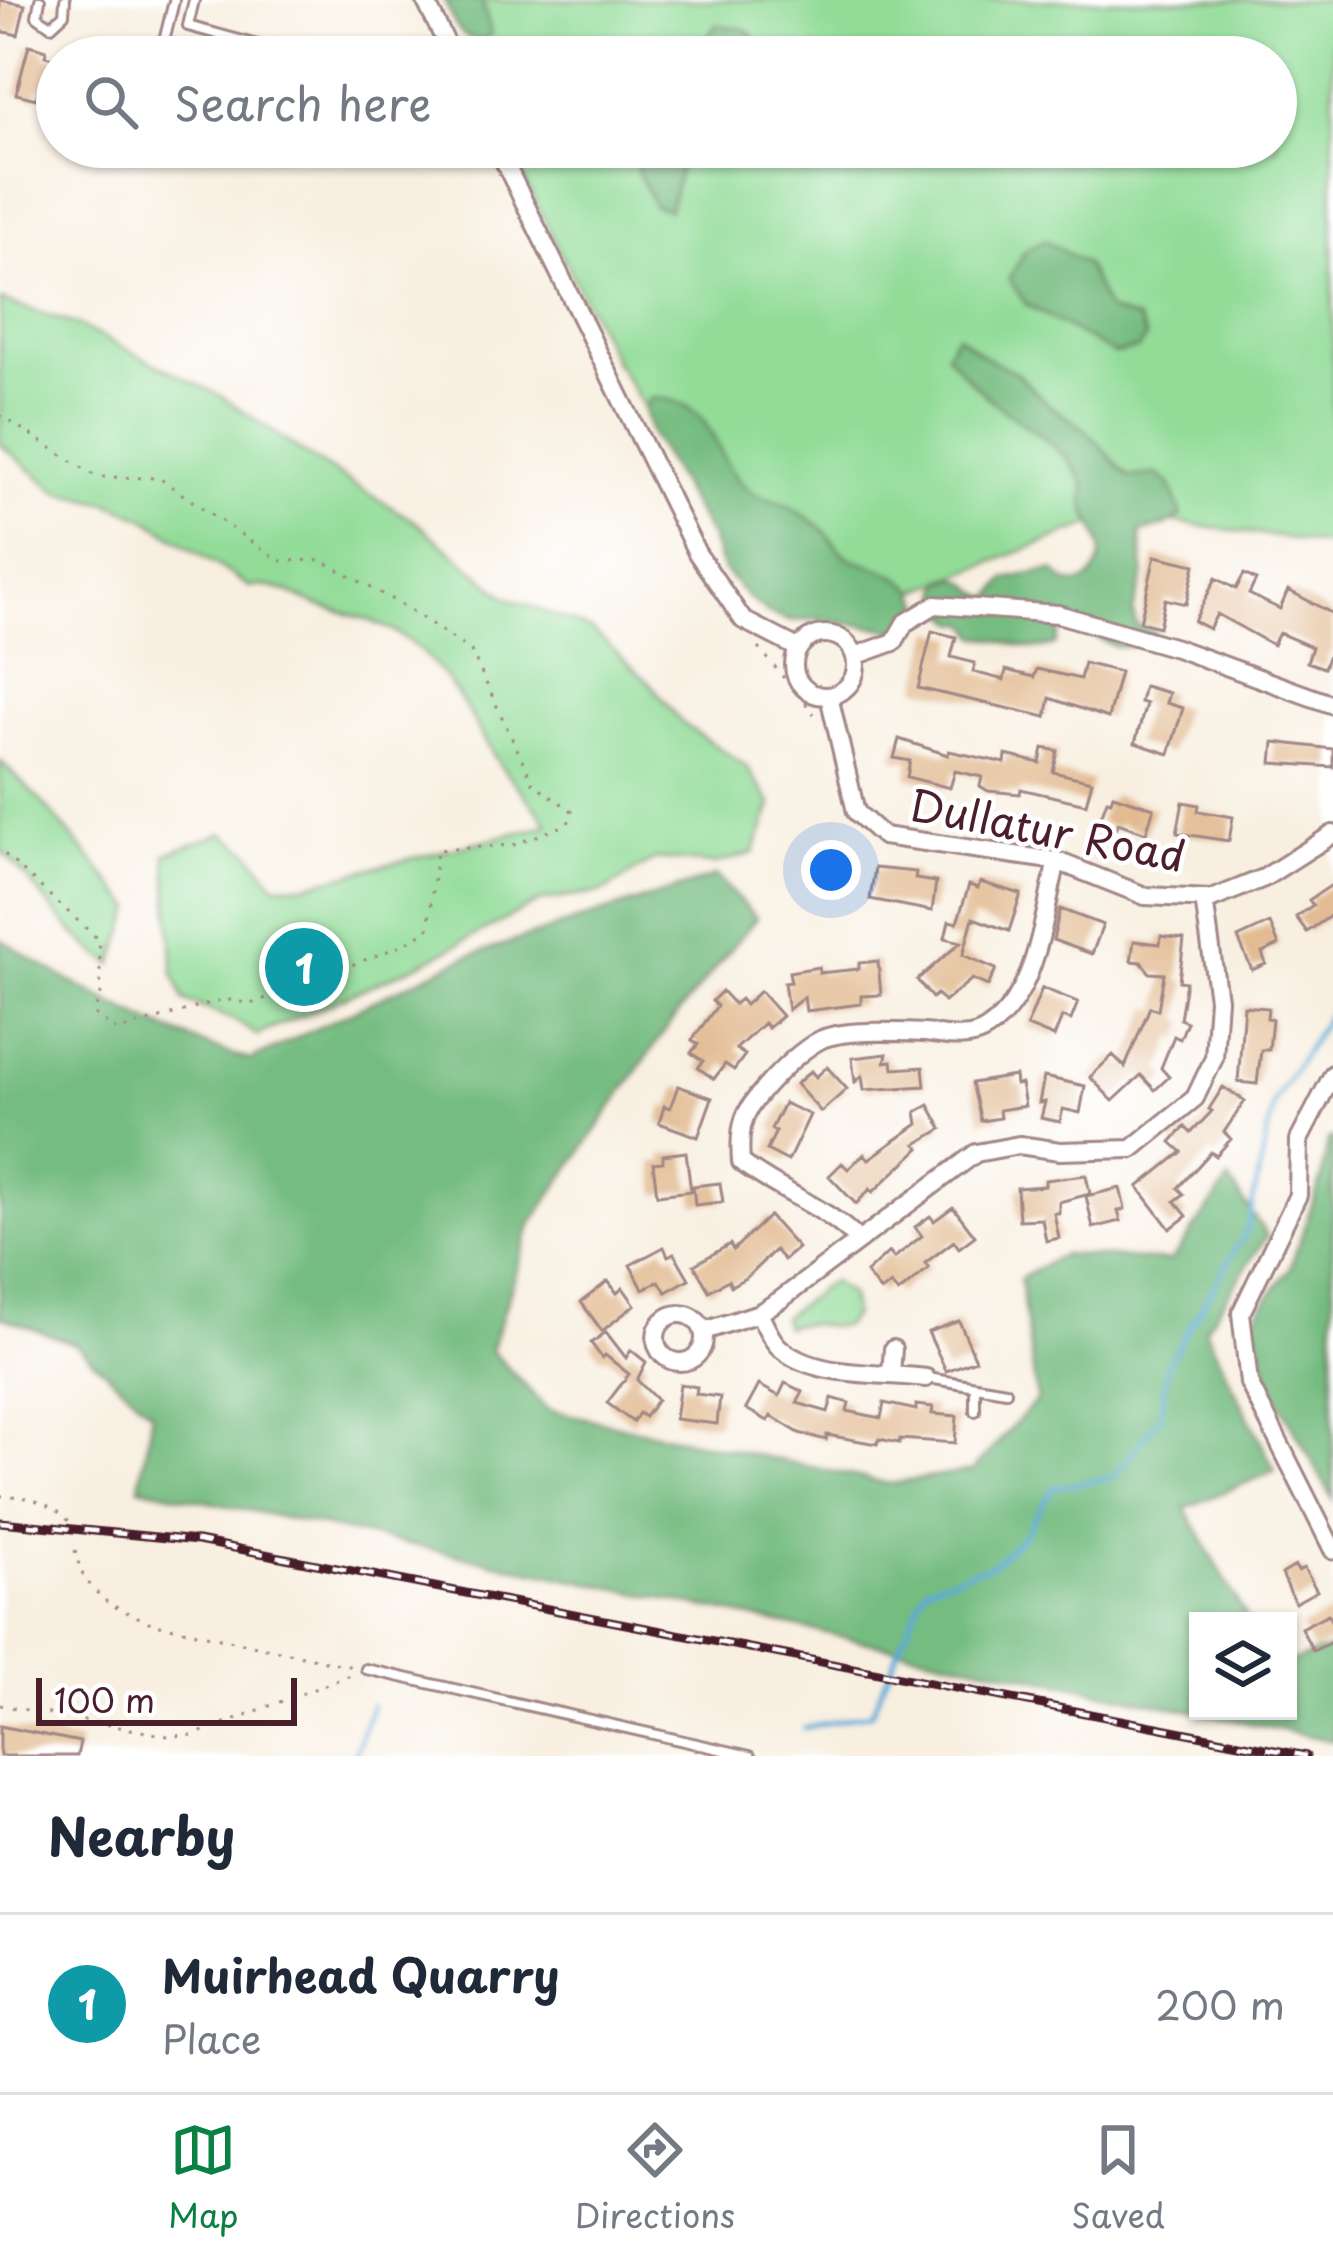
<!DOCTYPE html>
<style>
body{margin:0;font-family:"Playpen Sans",sans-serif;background:#f6f6f7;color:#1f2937}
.controls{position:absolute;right:36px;bottom:36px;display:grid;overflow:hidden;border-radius:0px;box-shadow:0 3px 9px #0004}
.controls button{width:108px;height:108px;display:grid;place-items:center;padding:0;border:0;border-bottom:3px solid #e0e1e3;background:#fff;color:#1f2937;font:60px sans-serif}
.scale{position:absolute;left:36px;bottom:30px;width:261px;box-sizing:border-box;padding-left:12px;border:6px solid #4a1f2b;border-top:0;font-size:33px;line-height:42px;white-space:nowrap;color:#4a1f2b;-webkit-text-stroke:9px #fff;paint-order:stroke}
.you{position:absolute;left:831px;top:870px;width:42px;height:42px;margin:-30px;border:9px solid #fff;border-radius:50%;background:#1a73e8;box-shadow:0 0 0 18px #1a73e833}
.badge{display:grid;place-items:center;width:78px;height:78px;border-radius:50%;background:#0b8043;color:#fff;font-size:39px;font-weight:700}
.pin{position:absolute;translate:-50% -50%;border:6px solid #fff;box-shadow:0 3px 12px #0006}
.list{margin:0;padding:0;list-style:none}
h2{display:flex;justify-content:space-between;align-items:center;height:156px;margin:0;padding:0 48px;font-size:51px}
h2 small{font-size:39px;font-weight:400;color:#747a83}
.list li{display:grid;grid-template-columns:78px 1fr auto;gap:36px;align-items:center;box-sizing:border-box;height:180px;padding:0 48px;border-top:3px solid #e0e1e3}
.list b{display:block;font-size:45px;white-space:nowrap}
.list p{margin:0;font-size:39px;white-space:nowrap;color:#747a83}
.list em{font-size:39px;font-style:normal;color:#747a83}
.icon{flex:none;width:66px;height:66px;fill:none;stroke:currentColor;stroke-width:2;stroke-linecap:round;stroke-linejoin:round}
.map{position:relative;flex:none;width:1333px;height:1756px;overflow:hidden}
.search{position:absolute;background:#fff;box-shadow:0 3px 9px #0004;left:36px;right:36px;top:36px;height:132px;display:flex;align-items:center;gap:30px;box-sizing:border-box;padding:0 42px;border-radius:66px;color:#747a83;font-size:45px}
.sheet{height:336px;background:#fff}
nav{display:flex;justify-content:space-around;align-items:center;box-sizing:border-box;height:168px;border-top:3px solid #e0e1e3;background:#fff;font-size:33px;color:#747a83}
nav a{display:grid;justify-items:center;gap:6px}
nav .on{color:#0b8043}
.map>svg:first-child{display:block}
</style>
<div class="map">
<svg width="1333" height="1756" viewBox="0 0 1333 1756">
<rect width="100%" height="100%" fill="#fff"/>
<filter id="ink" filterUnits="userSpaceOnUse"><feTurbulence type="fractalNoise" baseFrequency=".00833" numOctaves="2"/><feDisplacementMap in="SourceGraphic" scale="24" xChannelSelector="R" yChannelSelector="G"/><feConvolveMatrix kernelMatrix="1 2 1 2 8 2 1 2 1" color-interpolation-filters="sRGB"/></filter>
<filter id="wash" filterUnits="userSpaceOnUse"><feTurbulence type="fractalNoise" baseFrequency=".004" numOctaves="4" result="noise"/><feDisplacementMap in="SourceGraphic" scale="48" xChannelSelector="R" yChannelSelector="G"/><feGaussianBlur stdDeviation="2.7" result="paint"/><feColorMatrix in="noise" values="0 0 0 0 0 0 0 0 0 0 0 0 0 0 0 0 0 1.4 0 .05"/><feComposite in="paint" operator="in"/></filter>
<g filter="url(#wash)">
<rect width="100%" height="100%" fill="#f8efe0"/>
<path fill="#92dc98" stroke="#6e7e62" stroke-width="3" d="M 473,0 L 1333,0 L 1333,545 L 1118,514 L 862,612 L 757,584 L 616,363 L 523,178 L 514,147 L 1276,147 L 1276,57 L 489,57 Z
M 0,300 L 75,324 L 221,396 L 312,459 L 417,523 L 506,597 L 592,630 L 649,682 L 683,724 L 746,766 L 772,805 L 754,853 L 714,864 L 655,859 L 603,892 L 541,901 L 420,964 L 257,1035 L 234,1020 L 184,1000 L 174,973 L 166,854 L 223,833 L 249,851 L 275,885 L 304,885 L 548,825 C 533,800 511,783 496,759 C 462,703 439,648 374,622 C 357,615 338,612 320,606 C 294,596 279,583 250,587 L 145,518 L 109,503 L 58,492 L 0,444 Z
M 0,761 L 42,802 L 133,908 L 113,964 C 65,936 40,887 0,850 Z
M 831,1281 L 850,1295 L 853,1315 L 844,1326 C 822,1329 807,1319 785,1327 L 782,1318 Z"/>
<path fill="#75bc80" stroke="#606e56" stroke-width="3" d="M 445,0 L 482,0 L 491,33 L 482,42 C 458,37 452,23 445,0 Z
M 716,25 L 745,29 L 753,34 L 751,46 L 771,57 L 667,57 L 676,39 L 705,40 Z
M 644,147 L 685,147 L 669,210 L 654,206 L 637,170 Z
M 1044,240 L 1085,264 L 1108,311 L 1138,320 L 1146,337 L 1138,349 L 1114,354 L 1026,304 L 1009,279 L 1025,251 Z
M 957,335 L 984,356 L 1015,372 L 1048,404 L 1086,430 L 1129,477 L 1157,474 L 1170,484 L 1182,516 L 1164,526 L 1140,533 L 1144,574 L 1133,611 L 1136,625 L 1154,631 L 1156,638 C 1098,663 1104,624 1061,627 L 1056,644 C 1026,656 1006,637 978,637 L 968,623 L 957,622 C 946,612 936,600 942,583 C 971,570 968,592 991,598 L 1006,579 C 1018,577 1046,570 1055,571 C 1074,598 1101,579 1101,550 C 1101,534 1088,521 1085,506 C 1082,496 1088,490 1082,480 C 1064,447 1027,428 999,406 C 979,391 962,373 946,353 Z
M 651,398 C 724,400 707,463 753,493 C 764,500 777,499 787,505 C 797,511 809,518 818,525 C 830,533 837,552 850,558 C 876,569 914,575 923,606 L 920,621 L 900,639 L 887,629 L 817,619 L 789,621 L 768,613 L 748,598 L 723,570 L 710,536 L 652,437 L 644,410 Z
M 716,876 L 756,918 L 671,1022 L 532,1223 L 491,1350 L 548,1410 L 890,1484 L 972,1471 L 1037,1400 L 1020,1279 L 1063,1254 L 1171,1261 L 1229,1180 L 1267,1236 L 1205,1329 L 1275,1471 L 1185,1508 L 1248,1621 L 1198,1621 L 1198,1711 L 1288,1711 L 1288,1662 L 1333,1648 L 1333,1741 L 139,1487 L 152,1413 L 75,1344 L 0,1316 L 0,939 C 77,989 162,1033 250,1060 L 466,957 Z
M 1333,1138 L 1333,1499 L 1271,1387 L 1253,1319 L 1290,1268 L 1322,1177 L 1328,1140 Z"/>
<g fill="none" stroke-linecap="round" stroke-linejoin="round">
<path stroke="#5caad6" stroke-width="4.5" d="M 804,1728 L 871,1713 L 926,1586 L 992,1565 L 1024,1535 L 1053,1488 L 1114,1477 L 1161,1415 L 1167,1365 L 1247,1230 L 1274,1102 L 1333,1007
M 354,1756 L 372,1705"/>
</g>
<g id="blocks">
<path fill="#e2bb92" d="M 0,0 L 25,5 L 18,35 L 0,31 Z
M 29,45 L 46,50 L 45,56 L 57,59 L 57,92 L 39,87 L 36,99 L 16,94 Z
M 1155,556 L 1195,565 L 1186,604 L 1165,599 L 1159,627 L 1140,622 Z
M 1244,574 L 1256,580 L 1249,594 L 1280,609 L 1288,590 L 1333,614 L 1333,653 L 1330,652 L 1324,668 L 1307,662 L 1312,647 L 1279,633 L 1273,645 L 1217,614 L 1209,629 L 1194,621 L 1216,578 L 1236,589 Z
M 932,631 L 956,637 L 951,657 L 975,663 L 973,672 L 1004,680 L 1006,670 L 1034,677 L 1037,669 L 1080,679 L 1084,663 L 1120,672 L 1108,718 L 1050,698 L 1046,717 L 918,688 Z
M 1144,686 L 1169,693 L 1166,703 L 1183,708 L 1169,754 L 1135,743 L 1146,704 L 1140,702 Z
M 899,739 L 948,755 L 949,751 L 1005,763 L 1006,755 L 1040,763 L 1043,748 L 1058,751 L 1053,772 L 1092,781 L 1086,804 L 1021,789 L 1020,794 L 988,791 L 980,786 L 982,777 L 955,771 L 950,788 L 907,777 L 910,761 L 894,758 Z
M 1274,742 L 1333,749 L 1333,767 L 1272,763 Z
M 1113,795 L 1154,808 L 1146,833 L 1118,823 L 1116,828 L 1099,822 L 1107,800 L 1111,801 Z
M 1183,802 L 1199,805 L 1198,811 L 1233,817 L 1229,841 L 1177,833 Z
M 875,868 L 916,872 L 915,879 L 936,882 L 932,911 L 870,899 Z
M 980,882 L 1021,894 L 1009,931 L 973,918 L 963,955 L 996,969 L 988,986 L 972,979 L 944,1002 L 937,994 L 932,998 L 917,980 L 961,942 L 945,938 L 949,921 L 957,923 L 969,885 L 978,888 Z
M 1333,884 L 1333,914 L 1307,932 L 1296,917 L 1313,905 L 1309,900 Z
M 1060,909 L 1103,925 L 1092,954 L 1053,940 Z
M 1270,923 L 1279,945 L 1262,953 L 1266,964 L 1252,970 L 1238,938 Z
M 1161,936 L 1184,939 L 1179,981 L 1186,982 L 1180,1019 L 1187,1022 L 1180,1039 L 1174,1036 L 1161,1068 L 1169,1077 L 1155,1090 L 1141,1075 L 1113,1101 L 1090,1077 L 1113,1055 L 1125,1067 L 1150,1007 L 1158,1010 L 1164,974 L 1150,973 L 1141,962 L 1131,961 L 1134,941 L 1160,944 Z
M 878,961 L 881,995 L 861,996 L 861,1004 L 806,1011 L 804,997 L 788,1010 L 784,983 L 791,982 L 789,972 L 819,967 L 819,973 L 859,969 L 859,963 Z
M 1042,988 L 1078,1002 L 1071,1020 L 1062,1017 L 1054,1037 L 1027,1026 Z
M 722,991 L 734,1004 L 740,999 L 745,1005 L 760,991 L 782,1016 L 768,1028 L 764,1023 L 736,1049 L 745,1055 L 734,1070 L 725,1064 L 714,1079 L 698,1068 L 703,1061 L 691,1053 L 698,1044 L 692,1040 L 717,1006 L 712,1001 Z
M 1244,1006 L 1268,1008 L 1267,1018 L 1272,1019 L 1269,1050 L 1261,1050 L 1257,1084 L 1238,1082 Z
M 887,1054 L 885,1062 L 892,1061 L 893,1069 L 923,1067 L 925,1086 L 864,1090 L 862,1076 L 855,1082 L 852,1058 Z
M 827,1067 L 847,1089 L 821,1112 L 796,1084 L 811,1071 L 816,1077 Z
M 1015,1076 L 1016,1085 L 1021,1084 L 1025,1106 L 999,1110 L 1000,1118 L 981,1121 L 972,1083 Z
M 1044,1077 L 1085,1086 L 1080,1113 L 1063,1109 L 1060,1122 L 1041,1118 L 1045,1102 L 1039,1103 Z
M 678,1086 L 712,1098 L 698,1137 L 659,1123 L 664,1106 L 670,1108 Z
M 1223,1087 L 1245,1101 L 1224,1132 L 1231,1139 L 1216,1156 L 1211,1152 L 1178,1188 L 1184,1194 L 1175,1201 L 1187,1216 L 1170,1229 L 1138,1187 L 1182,1152 L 1171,1142 L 1185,1127 L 1191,1133 L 1212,1111 L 1209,1109 Z
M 784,1103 L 810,1115 L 788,1161 L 767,1150 L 776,1131 L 771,1129 Z
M 929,1105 L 942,1129 L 916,1144 L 920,1148 L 873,1192 L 870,1189 L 856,1204 L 829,1176 L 842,1163 L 848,1169 L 864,1154 L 869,1159 L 918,1124 L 916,1112 Z
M 686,1152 L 691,1191 L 657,1195 L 653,1163 L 663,1162 L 663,1155 Z
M 1086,1175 L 1090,1194 L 1059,1202 L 1059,1213 L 1054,1213 L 1059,1238 L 1046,1241 L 1042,1219 L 1019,1220 L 1017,1188 L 1045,1186 L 1045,1180 Z
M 720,1183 L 723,1202 L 695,1205 L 693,1186 Z
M 1120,1188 L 1125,1209 L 1118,1211 L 1121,1221 L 1093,1228 L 1086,1196 Z
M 953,1207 L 975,1236 L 959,1248 L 954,1241 L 925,1263 L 929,1268 L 898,1293 L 891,1284 L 881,1292 L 866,1273 L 889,1252 L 894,1258 L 922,1236 L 915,1227 L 930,1216 L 934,1221 Z
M 769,1216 L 798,1248 L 784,1260 L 775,1250 L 747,1277 L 731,1286 L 728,1280 L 709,1291 L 694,1265 L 730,1244 L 733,1250 Z
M 664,1247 L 668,1256 L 674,1253 L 689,1279 L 666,1292 L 659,1281 L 643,1289 L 630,1265 Z
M 608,1281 L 617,1293 L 623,1288 L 635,1305 L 602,1331 L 581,1302 Z
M 959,1321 L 976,1360 L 946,1371 L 928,1332 Z
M 606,1332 L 626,1358 L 631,1350 L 646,1362 L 637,1380 L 657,1400 L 645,1417 L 639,1413 L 633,1422 L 607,1403 L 629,1374 L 605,1355 L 602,1358 L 591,1343 Z
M 785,1383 L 803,1392 L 797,1403 L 828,1412 L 832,1398 L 849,1403 L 847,1411 L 881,1418 L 884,1403 L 916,1410 L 916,1405 L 933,1407 L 932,1414 L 957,1416 L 955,1443 L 900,1439 L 899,1443 L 879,1439 L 877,1444 L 827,1435 L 826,1440 L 799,1433 L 771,1416 L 768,1421 L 746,1409 L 759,1385 L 779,1396 Z
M 680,1384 L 697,1387 L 696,1394 L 720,1397 L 717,1424 L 675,1419 Z
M 1295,1566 L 1298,1571 L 1304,1568 L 1317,1591 L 1295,1603 L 1282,1574 Z
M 1328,1614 L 1333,1624 L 1333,1641 L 1313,1651 L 1301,1628 Z
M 0,1726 L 80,1742 L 77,1756 L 0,1756 Z"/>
</g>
</g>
<g filter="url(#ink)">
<use href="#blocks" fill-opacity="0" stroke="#a18786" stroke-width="3"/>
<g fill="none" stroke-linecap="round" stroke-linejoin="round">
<defs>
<path id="lane" d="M 40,0 L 37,16 L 51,26 L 64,14 L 65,0
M 194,0 L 188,26 L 301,57
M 144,44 L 162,49 L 174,1
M 928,1378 L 1006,1391
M 975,1411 L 975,1387
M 366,1669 L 750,1756"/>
<path id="street" d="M 425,0 L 453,57
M 497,147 L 697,553 L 743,620 L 798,648
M794 665a31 31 0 1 1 62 0a31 31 0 1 1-62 0Z
M 855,656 L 894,642 L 905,623 L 935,605 L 1058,614 L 1176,648 L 1333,705
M 829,696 L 856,812 L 883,836 L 1057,861 L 1145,896 L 1212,899 L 1264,878 L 1333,834
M 1333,1074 L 1299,1140 L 1298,1195 L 1241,1313 L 1249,1383 L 1333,1550
M 859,1241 C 826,1206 779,1192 741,1162 C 738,1122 744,1110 772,1080 C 786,1065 804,1048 822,1039 C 844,1029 899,1032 924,1033 C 945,1035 968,1042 987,1029 C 1038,995 1043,916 1057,861
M 759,1313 C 764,1323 770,1338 778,1346 C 812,1379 882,1372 926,1378
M656 1338a24 24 0 1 1 48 0a24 24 0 1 1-48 0Z
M 704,1331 L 759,1313 L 780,1300 L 976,1153 L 1019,1145 L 1060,1151 L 1132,1149 L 1195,1098 L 1214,1058 L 1218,999 L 1204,899
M 891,1373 L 893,1349"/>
</defs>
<use href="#lane" stroke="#a18786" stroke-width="14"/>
<use href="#street" stroke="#a18786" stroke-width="22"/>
<path stroke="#a18786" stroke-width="3" stroke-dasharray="3 9" stroke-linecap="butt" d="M 0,415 L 97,477 L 159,478 L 279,561 L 321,560 L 409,609 L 471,651 L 533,783 L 572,811 L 568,824 L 513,845 L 437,850 L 428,930 L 398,947 L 251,1004 L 224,999 L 117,1031 L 93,1013 L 101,996 L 99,940 L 0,850
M 759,648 L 814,714
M 0,1496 C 25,1494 53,1504 70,1522
M 75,1550 L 81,1572 L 93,1589 L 109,1604 L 151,1623 L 353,1667
M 0,1705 L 168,1736 L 193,1735 L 356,1673"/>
<use href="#lane" stroke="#fff" stroke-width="8"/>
<use href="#street" stroke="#fff" stroke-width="16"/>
<defs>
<path id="rail" d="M 0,1522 L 198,1541 L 1306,1756"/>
</defs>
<use href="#rail" stroke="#4a1f2b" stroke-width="9"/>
<use href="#rail" stroke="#fff" stroke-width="4.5" stroke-dasharray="14" stroke-linecap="butt"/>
</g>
</g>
<g text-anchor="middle" stroke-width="9" stroke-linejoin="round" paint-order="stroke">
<g font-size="42" fill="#4a1f2b" stroke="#fff">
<text transform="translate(1047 831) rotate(11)" y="15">Dullatur Road</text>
</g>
</g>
</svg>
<div class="controls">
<button><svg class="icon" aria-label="layers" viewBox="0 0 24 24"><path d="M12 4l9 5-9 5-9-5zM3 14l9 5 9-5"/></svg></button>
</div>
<div class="scale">100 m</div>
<div class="you"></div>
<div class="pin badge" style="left:304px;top:967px;background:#0f9aa8">1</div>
<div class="search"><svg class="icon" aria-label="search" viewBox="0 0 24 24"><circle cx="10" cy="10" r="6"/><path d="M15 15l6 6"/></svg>Search here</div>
</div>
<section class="sheet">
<h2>Nearby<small></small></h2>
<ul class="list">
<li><span class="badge" style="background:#0f9aa8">1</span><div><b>Muirhead Quarry</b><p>Place</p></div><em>200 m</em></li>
</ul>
</section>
<nav>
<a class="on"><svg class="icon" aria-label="map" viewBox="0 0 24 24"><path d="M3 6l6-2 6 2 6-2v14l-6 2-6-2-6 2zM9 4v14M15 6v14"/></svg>Map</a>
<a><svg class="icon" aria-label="directions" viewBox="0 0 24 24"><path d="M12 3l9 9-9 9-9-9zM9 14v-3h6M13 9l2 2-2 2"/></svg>Directions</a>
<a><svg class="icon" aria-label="saved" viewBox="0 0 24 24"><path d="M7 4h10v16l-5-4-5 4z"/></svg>Saved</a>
</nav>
